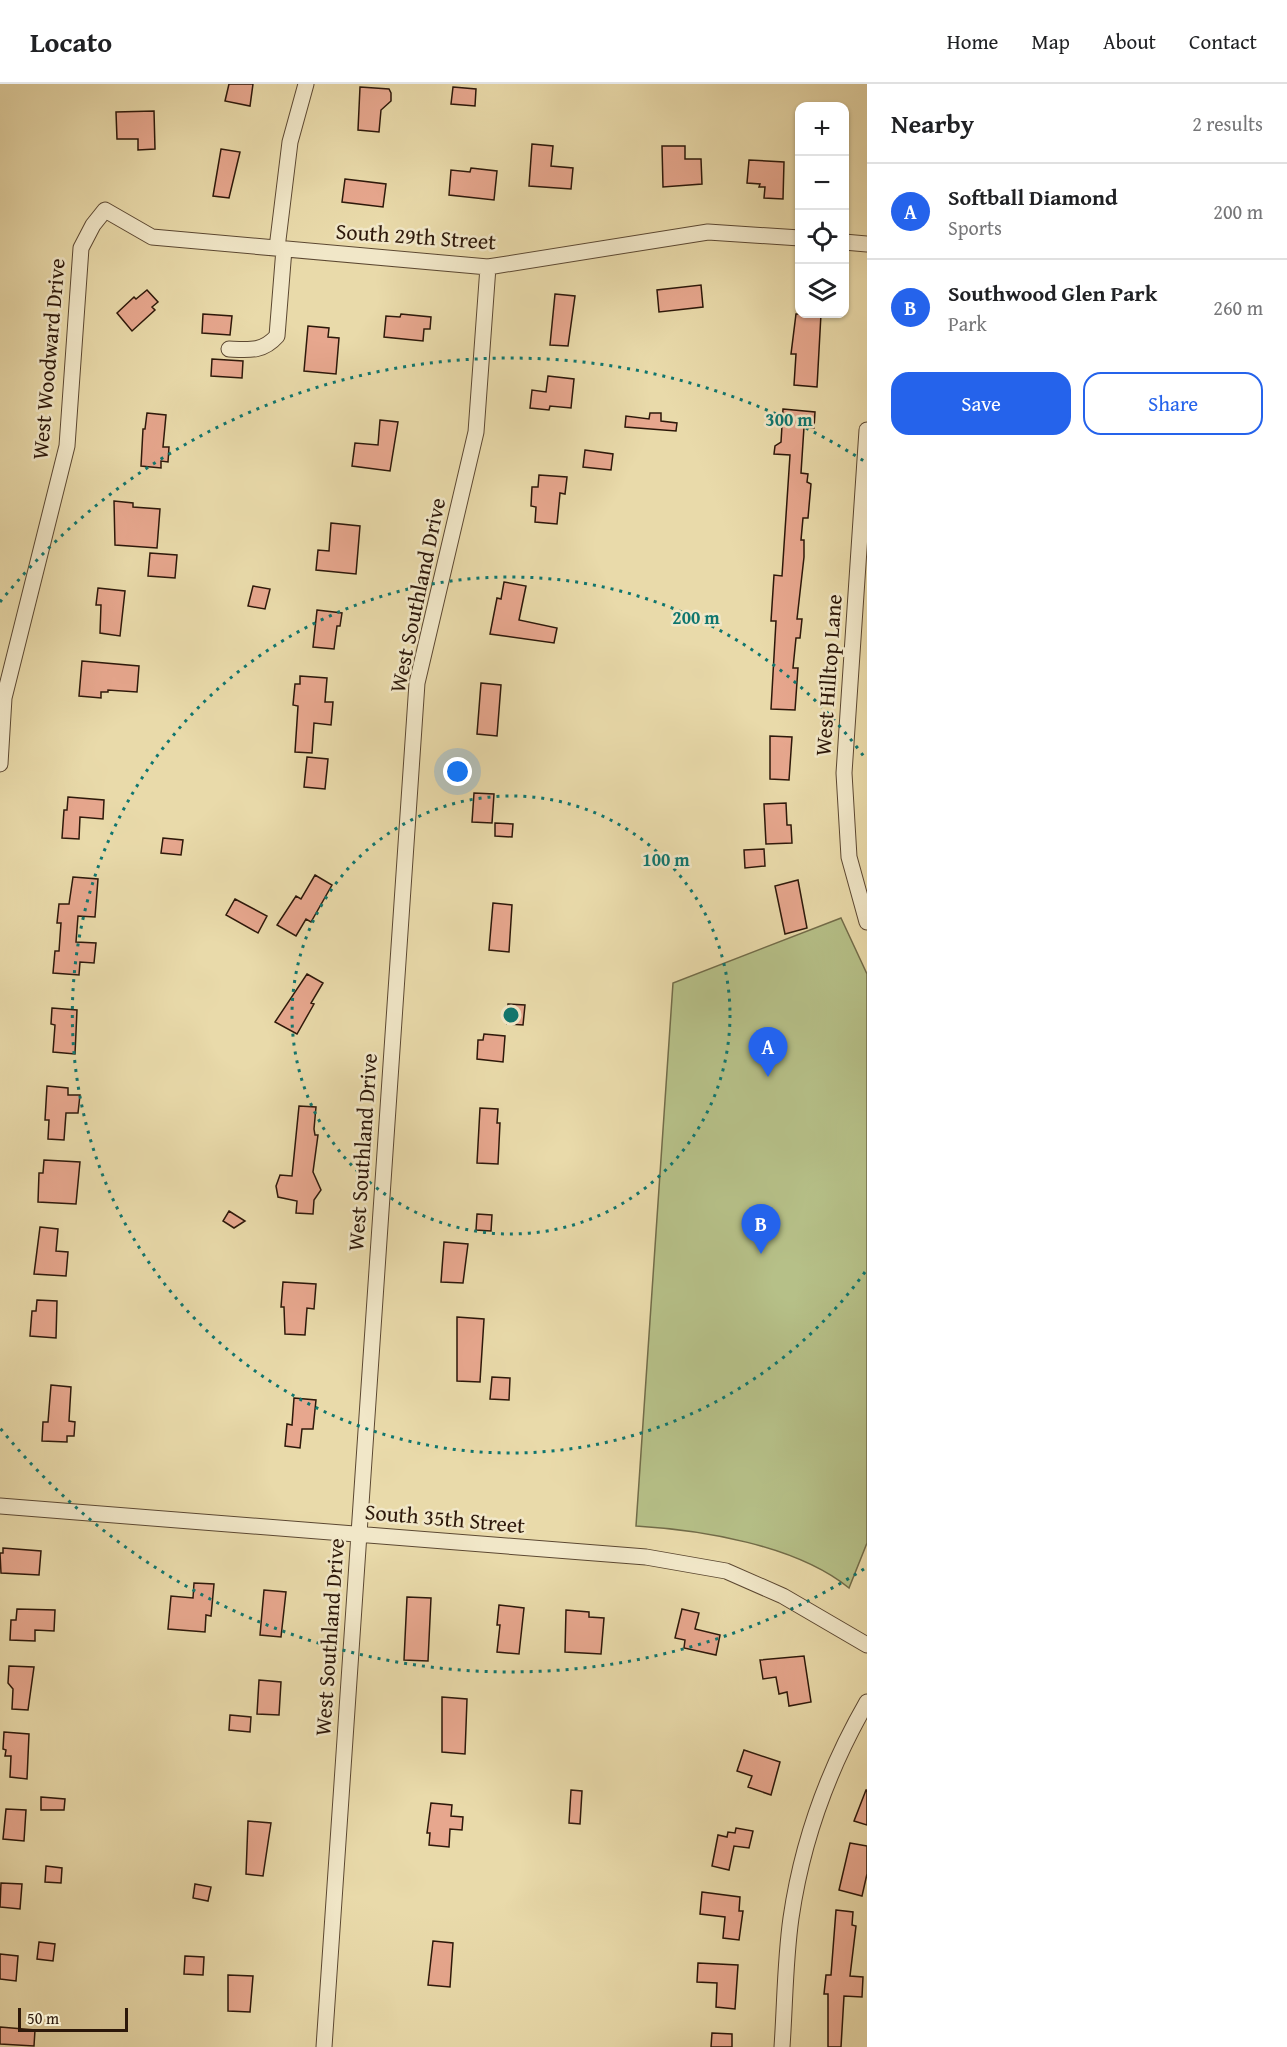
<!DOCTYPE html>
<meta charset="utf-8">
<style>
body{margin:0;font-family:"Gentium Book Plus",serif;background:#f6f6f6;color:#202124}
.controls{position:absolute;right:18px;top:18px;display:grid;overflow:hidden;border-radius:12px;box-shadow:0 2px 4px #0004}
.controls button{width:54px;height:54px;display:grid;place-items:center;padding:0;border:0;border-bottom:2px solid #e0e0e0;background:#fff;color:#202124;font:30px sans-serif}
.scale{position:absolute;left:18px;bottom:15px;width:110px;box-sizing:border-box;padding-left:6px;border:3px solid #2d180a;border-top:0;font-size:16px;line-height:21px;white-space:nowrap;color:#2d180a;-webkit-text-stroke:4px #f1e7c8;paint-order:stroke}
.you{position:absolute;left:458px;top:688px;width:21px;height:21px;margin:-15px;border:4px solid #fff;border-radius:50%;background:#1a73e8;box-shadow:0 0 0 9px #1a73e833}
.badge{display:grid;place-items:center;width:39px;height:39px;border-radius:50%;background:#2563eb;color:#fff;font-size:20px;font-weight:700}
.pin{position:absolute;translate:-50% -50px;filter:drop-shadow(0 2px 3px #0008)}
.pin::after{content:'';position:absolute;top:32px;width:21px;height:18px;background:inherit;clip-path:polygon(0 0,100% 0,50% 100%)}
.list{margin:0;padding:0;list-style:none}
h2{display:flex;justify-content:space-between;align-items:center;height:78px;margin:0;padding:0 24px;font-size:26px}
h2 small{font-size:20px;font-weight:400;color:#757577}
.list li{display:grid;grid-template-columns:39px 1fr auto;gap:18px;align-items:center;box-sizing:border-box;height:96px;padding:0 24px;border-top:2px solid #e0e0e0}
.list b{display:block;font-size:22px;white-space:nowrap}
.list p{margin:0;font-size:20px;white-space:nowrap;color:#757577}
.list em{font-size:20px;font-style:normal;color:#757577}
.actions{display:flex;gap:12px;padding:18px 24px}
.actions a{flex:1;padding:14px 0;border:2px solid #2563eb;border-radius:18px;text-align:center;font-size:21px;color:#2563eb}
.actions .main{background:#2563eb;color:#fff}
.icon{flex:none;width:33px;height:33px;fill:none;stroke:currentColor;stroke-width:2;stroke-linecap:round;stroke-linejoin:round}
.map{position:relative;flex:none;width:867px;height:1963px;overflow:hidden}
header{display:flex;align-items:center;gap:36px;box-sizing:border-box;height:84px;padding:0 30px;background:#fff;border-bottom:2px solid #e0e0e0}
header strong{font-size:28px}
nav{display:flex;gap:33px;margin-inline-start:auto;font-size:21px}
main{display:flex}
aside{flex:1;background:#fff}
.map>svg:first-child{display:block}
</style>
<header>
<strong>Locato</strong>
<nav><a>Home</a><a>Map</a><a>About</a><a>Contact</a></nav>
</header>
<main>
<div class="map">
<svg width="867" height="1963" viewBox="0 0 867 1963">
<rect width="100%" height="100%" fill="#e9daaa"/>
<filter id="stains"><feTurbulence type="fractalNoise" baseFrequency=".00333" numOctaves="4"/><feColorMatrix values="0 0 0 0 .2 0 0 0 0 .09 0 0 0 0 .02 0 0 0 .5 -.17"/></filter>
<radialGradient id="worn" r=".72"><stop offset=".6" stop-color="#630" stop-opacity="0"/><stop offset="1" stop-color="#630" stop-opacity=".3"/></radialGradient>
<path fill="#b6c088" stroke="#726c49" stroke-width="1.5" d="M 841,834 L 867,890 L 867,1459 L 849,1504 C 796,1461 702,1446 636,1442 L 673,899 Z"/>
<path fill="#e7a78e" stroke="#2d180a" stroke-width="1.5" d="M 229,0 L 253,0 L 250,22 L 225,17 Z
M 360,3 L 389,5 L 391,9 L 391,17 L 381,26 L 379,48 L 358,46 Z
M 453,3 L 476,5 L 475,22 L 451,20 Z
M 154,27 L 155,65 L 138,66 L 138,55 L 117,55 L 116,28 Z
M 532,60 L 553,62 L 551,82 L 573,84 L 571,105 L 529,102 Z
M 662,62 L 685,62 L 685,75 L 701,75 L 702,100 L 663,103 Z
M 221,65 L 240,68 L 229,114 L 213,112 Z
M 749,76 L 784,78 L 783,115 L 764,114 L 765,103 L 759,103 L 760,100 L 747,99 Z
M 471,84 L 497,87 L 494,116 L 449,111 L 451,86 L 470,88 Z
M 345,95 L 386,100 L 383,123 L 342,118 Z
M 701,201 L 703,223 L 659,228 L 657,206 Z
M 147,206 L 158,218 L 152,223 L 155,226 L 132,247 L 117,229 L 134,213 L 136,215 Z
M 555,210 L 575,212 L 568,262 L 550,261 Z
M 203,230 L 232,232 L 230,251 L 202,249 Z
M 401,230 L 431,233 L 430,245 L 424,245 L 423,257 L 384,253 L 386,232 L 400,233 Z
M 796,230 L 821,230 L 817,303 L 794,301 L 796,270 L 791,270 Z
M 308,242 L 329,244 L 328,253 L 339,254 L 336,290 L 304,287 Z
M 212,275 L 243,277 L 242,294 L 211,292 Z
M 548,292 L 574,295 L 571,324 L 550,322 L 549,326 L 530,324 L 532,306 L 546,308 Z
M 783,325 L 815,328 L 814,344 L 804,343 L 801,389 L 808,390 L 807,398 L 811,400 L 808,434 L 803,434 L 801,456 L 804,456 L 804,473 L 797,535 L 802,535 L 800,554 L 796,554 L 793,584 L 798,584 L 795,626 L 771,625 L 776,537 L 771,537 L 774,491 L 782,492 L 790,371 L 774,370 L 775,362 L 781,358 Z
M 147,329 L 166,331 L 163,363 L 169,363 L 168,378 L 161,377 L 161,384 L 141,382 L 143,345 L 145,345 Z
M 650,329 L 661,329 L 661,337 L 677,339 L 676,347 L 625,343 L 626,332 L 649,335 Z
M 380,336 L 398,338 L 390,387 L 352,382 L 355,359 L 378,361 Z
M 585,366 L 613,370 L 611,386 L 583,383 Z
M 539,391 L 567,393 L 565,410 L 560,409 L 557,440 L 535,438 L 536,423 L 531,422 L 532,403 L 538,403 Z
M 114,417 L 133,419 L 133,423 L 160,425 L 157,464 L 115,461 Z
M 331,439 L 360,442 L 356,490 L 316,486 L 318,466 L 329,467 Z
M 150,469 L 177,471 L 175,494 L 148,492 Z
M 504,498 L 526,502 L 519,536 L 557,544 L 554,559 L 490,550 L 497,514 L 501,515 Z
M 253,502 L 270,505 L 265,525 L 248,522 Z
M 98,504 L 125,507 L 120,552 L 100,549 L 101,521 L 96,521 Z
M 317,526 L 342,529 L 340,542 L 337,542 L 334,565 L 313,563 Z
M 82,577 L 139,582 L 137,608 L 108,606 L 108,608 L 101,608 L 101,614 L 79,612 Z
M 300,592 L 327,594 L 325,618 L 333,618 L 331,641 L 314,639 L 312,669 L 295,668 L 298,622 L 293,621 L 295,600 L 300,600 Z
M 481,599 L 501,601 L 497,652 L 477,650 Z
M 770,652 L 792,653 L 789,696 L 770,695 Z
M 307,673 L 328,675 L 325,705 L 304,703 Z
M 474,709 L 494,710 L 492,739 L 472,738 Z
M 68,713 L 104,716 L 103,735 L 80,733 L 79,755 L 62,754 L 64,726 L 67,726 Z
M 786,719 L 787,741 L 791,741 L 792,759 L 766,760 L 764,720 Z
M 495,739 L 513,740 L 512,753 L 495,752 Z
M 163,754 L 183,756 L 181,771 L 161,769 Z
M 764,765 L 765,782 L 745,784 L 744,766 Z
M 315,791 L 332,801 L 311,838 L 306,835 L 296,852 L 277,841 L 296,812 L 301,815 Z
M 73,793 L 98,795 L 95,833 L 78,832 L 76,858 L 96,859 L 94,879 L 80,878 L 79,891 L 53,889 L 55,867 L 59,867 L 61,839 L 57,839 L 59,820 L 69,820 Z
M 798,796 L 807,844 L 785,850 L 775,802 Z
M 235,815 L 267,832 L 258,849 L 226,831 Z
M 493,819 L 512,821 L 509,868 L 489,866 Z
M 307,890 L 323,899 L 311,919 L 314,920 L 297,950 L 275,938 Z
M 508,920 L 525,921 L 523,941 L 507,940 Z
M 52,924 L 77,926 L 75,970 L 53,968 L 55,941 L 51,940 Z
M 484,950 L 505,952 L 503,978 L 477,975 L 478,956 L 483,956 Z
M 47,1002 L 68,1004 L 68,1011 L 80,1011 L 78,1029 L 66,1029 L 64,1056 L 48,1055 L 49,1036 L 45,1036 Z
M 299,1022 L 316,1023 L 314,1045 L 315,1051 L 318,1051 L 313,1088 L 321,1106 L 314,1116 L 313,1130 L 296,1129 L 297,1117 L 278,1113 L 276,1102 L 280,1091 L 292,1092 Z
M 480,1024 L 498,1025 L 497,1039 L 500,1039 L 498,1080 L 477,1079 Z
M 44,1076 L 80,1078 L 76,1120 L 38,1118 L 39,1089 L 43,1089 Z
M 229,1127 L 245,1137 L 234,1144 L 223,1137 Z
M 477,1130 L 492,1131 L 491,1147 L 476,1146 Z
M 40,1143 L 58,1145 L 56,1167 L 68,1168 L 66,1192 L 34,1190 Z
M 444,1158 L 468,1160 L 463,1199 L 441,1198 Z
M 283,1198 L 316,1200 L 314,1225 L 307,1224 L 305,1251 L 285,1250 L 284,1223 L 281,1223 Z
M 37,1216 L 57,1217 L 56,1254 L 30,1252 L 32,1227 L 36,1227 Z
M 457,1233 L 484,1235 L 480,1298 L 457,1297 Z
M 492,1293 L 510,1294 L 509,1316 L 490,1315 Z
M 51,1301 L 71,1303 L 69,1337 L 75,1338 L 74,1352 L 67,1352 L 67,1358 L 42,1357 L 43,1338 L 48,1338 Z
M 294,1314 L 316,1316 L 313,1345 L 302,1345 L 300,1364 L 285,1362 L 287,1340 L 292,1341 Z
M 3,1464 L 41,1467 L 39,1491 L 1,1489 L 0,1469 L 3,1469 Z
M 194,1499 L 214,1500 L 211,1532 L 206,1531 L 205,1548 L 168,1545 L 171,1512 L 193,1514 Z
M 264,1506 L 286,1508 L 281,1553 L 260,1551 Z
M 407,1513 L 431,1514 L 428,1577 L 404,1576 Z
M 499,1521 L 524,1524 L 519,1570 L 497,1568 L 500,1541 L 497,1541 Z
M 17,1525 L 55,1526 L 54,1547 L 35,1546 L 35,1557 L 10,1556 L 11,1536 L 16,1536 Z
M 682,1525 L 699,1529 L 695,1545 L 720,1551 L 716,1571 L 684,1564 L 685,1556 L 675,1554 Z
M 566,1526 L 589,1528 L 589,1533 L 604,1534 L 601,1570 L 565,1568 Z
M 804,1572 L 811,1618 L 789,1622 L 787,1608 L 779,1610 L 776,1593 L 763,1595 L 760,1576 Z
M 9,1582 L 34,1583 L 28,1626 L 12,1625 L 13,1605 L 8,1599 Z
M 259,1596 L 281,1598 L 279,1631 L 257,1630 Z
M 442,1613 L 467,1615 L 465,1670 L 442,1668 Z
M 230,1631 L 251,1633 L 250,1648 L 229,1646 Z
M 4,1648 L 29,1650 L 27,1695 L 10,1693 L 11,1672 L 5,1672 L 6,1666 L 3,1665 Z
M 744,1666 L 780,1678 L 771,1711 L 748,1703 L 752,1692 L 737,1687 Z
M 571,1706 L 582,1707 L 580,1740 L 569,1739 Z
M 866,1706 L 867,1706 L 867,1741 L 854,1737 Z
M 41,1713 L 65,1715 L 64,1726 L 41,1726 Z
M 431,1719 L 452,1721 L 451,1732 L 463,1733 L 462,1746 L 450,1745 L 449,1763 L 429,1761 L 430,1749 L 427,1749 Z
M 6,1725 L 26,1726 L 24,1757 L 3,1755 Z
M 248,1737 L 271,1739 L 263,1792 L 246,1790 Z
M 736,1744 L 753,1747 L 749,1764 L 734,1762 L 729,1786 L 712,1782 L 718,1751 L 727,1753 L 728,1748 L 735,1749 Z
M 850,1759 L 867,1762 L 867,1790 L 862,1812 L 839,1806 Z
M 46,1782 L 62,1784 L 61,1799 L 45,1798 Z
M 1,1799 L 22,1800 L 20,1825 L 0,1823 Z
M 195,1800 L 211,1803 L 208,1817 L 193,1814 Z
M 702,1808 L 740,1813 L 739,1827 L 743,1827 L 739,1856 L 723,1854 L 725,1833 L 700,1830 Z
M 836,1826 L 853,1828 L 852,1841 L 856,1842 L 850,1892 L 863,1893 L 862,1913 L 844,1912 L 841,1963 L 828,1963 L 828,1910 L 824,1910 L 826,1891 L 831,1891 Z
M 433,1857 L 453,1859 L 450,1903 L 428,1901 Z
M 39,1858 L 55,1860 L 53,1877 L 37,1875 Z
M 0,1870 L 18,1872 L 16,1897 L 0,1895 Z
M 185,1872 L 204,1873 L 203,1891 L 184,1890 Z
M 698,1879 L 738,1881 L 735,1925 L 716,1923 L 717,1899 L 697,1898 Z
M 228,1891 L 253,1892 L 250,1928 L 228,1927 Z
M 0,1943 L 35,1946 L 34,1962 L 0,1960 Z
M 712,1949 L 732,1950 L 732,1963 L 711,1963 Z"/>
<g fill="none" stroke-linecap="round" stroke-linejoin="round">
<defs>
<path id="minor" d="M 844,158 L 867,160
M 277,164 L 290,58 L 306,0
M 229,265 C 249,266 263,268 277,252 L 284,165
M 867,346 L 844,689 L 849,773 L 867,838
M 0,680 L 4,614 L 67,362 L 81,164 L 93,141 L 105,126 L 152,153 L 488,183 L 708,148 L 800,154
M 0,1422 L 646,1473 L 726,1487 L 783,1512 L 867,1561
M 324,1963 L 417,599 L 476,348 L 488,183
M 782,1963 C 785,1920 785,1876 791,1834 C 802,1758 829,1684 867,1618"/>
</defs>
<use href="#minor" stroke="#5c4832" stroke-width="17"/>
<use href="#minor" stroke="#f1e7c8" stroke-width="15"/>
</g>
<g fill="none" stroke="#0f766e" stroke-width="3" stroke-dasharray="3 6">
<circle cx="511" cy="931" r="219"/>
<path d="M865 1188A438 438 0 1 1 865 674"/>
<path d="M864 1485A657 657 0 0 1 0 1344M0 518A657 657 0 0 1 864 377"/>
</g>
<g text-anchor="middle" stroke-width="5" stroke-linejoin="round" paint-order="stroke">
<g font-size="22" fill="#2d180a" stroke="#f1e7c8">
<text transform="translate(416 152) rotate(4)" y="8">South 29th Street</text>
<text transform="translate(48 275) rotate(-85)" y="8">West Woodward Drive</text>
<text transform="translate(417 511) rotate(-78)" y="8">West Southland Drive</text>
<text transform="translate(828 591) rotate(-86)" y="8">West Hilltop Lane</text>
<text transform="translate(362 1068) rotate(-86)" y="8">West Southland Drive</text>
<text transform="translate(445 1434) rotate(5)" y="8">South 35th Street</text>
<text transform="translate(329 1553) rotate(-86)" y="8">West Southland Drive</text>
</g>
</g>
<circle cx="511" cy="931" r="9" fill="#0f766e" stroke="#f1e7c8" stroke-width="3"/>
<g font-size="18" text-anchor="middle" font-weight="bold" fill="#0f766e" stroke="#f1e7c8" stroke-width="5" stroke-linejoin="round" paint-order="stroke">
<text x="789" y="342">300 m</text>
<text x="696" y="540">200 m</text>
<text x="666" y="782">100 m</text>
</g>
<rect width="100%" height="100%" filter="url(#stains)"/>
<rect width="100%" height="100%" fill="url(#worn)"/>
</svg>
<div class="controls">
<button>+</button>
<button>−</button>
<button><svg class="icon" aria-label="locate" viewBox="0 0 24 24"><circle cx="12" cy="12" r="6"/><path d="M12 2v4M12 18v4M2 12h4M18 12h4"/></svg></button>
<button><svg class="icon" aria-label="layers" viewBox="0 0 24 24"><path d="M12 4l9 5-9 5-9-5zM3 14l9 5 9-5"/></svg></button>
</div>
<div class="scale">50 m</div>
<div class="you"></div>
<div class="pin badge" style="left:768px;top:993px">A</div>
<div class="pin badge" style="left:761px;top:1170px">B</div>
</div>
<aside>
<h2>Nearby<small>2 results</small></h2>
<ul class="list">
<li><span class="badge">A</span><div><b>Softball Diamond</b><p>Sports</p></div><em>200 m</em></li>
<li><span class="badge">B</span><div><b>Southwood Glen Park</b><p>Park</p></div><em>260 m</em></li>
</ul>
<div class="actions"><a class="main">Save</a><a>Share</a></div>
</aside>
</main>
